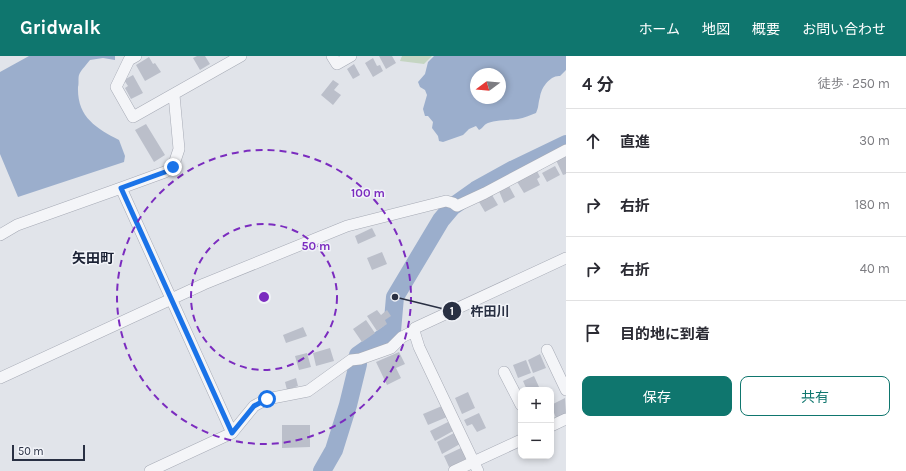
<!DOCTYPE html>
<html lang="ja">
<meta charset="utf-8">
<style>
body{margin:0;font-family:Karla,"Noto Sans JP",sans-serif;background:#f7f7f7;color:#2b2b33}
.controls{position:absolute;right:12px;bottom:12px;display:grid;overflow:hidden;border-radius:8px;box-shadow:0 2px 6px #0003}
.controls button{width:36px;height:36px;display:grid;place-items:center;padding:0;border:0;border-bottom:1px solid #e1e1e2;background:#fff;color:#2b2b33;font:20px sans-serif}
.compass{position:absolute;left:470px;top:12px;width:36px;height:36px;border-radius:50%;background:#fff;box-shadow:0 2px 6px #0003;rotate:254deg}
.scale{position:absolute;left:12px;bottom:10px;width:73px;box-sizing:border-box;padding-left:4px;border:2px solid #293043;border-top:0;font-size:11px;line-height:14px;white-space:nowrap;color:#293043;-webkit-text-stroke:3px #f1f3f8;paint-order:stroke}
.stop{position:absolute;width:12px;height:12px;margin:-9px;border:3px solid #1a73e8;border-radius:50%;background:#fff}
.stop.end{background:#1a73e8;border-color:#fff;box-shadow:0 1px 4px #0008}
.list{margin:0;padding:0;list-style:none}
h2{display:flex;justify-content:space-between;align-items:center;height:52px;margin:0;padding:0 16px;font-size:17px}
h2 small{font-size:13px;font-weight:400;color:#7c7c81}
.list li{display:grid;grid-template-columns:26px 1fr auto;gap:12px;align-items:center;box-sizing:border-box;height:64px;padding:0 16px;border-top:1px solid #e1e1e2}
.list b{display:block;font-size:15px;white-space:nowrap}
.list em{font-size:13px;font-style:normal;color:#7c7c81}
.actions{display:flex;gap:8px;padding:12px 16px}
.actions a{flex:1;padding:9px 0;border:1px solid #0f766e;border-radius:8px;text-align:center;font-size:14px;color:#0f766e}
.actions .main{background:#0f766e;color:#fff}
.icon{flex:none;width:22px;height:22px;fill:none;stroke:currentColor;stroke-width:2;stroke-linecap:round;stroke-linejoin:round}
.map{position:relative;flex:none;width:566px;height:415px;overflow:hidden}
header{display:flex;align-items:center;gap:24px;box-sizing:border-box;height:56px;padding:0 20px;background:#0f766e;color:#fff}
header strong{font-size:19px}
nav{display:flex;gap:22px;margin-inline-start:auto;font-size:14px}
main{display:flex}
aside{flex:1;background:#fff}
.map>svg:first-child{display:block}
</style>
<header>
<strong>Gridwalk</strong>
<nav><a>ホーム</a><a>地図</a><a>概要</a><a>お問い合わせ</a></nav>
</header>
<main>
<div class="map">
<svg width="566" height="415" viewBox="0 0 566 415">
<rect width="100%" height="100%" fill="#e1e4ea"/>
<path fill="#c5d5c2" d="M 402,0 L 432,0 L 424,8 L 400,5 Z"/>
<path fill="#9baecc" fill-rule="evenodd" d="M 29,0 L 115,0 L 115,4 L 103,2 L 90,4 C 87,8 81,14 79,19 C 78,22 79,28 78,31 C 77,61 96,72 119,84 L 125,100 L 124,106 L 18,141 L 0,98 L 0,16 Z
M 434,0 L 566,0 L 566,14 L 560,20 C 550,19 541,32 540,41 C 538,47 539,51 536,57 C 530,59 524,62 518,63 C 510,64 492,64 486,68 C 483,70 483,72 479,74 L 476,70 L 469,73 L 463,79 L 443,86 L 439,85 L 438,80 L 432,72 L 433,66 L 428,60 L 425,60 L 423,53 L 427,39 L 425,34 L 420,31 L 418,26 L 425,18 L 428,6 ZM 476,18 L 500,18 L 500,42 L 476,42 Z"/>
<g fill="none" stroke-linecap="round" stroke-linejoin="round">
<path stroke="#9baecc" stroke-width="18" d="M 322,415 L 334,394 L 348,349 L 358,308 L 358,299 L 392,275 L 395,241 L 441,164 L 452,151 L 476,134 L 514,113 L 566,88"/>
</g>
<path fill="#bbbfca" d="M 197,0 L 205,0 L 210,8 L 200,14 L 193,2 Z
M 379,0 L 392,0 L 396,7 L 386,13 Z
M 149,1 L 153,8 L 155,7 L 161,16 L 145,25 L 136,9 Z
M 373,2 L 377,10 L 380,9 L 383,15 L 373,21 L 365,7 Z
M 354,8 L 360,19 L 353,23 L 347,13 Z
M 133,19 L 143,37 L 131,43 L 125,32 L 128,30 L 124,24 Z
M 333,24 L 339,28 L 334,34 L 341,39 L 333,49 L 321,39 Z
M 146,68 L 165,99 L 154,106 L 135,74 Z
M 566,97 L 566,118 L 563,119 L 555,102 Z
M 555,110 L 560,119 L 547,126 L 542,117 Z
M 536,113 L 540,121 L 537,123 L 540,129 L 524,137 L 516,124 Z
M 509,130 L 515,141 L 504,147 L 499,135 Z
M 492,139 L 498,149 L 485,156 L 479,146 Z
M 372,172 L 376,180 L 358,188 L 355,180 Z
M 382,196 L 387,208 L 372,214 L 367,202 Z
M 377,254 L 381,259 L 387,254 L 391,260 L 385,264 L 387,268 L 377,275 L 367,260 Z
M 366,264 L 375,277 L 362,286 L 353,273 Z
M 303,271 L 307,280 L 286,287 L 283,279 Z
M 330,292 L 334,305 L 316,310 L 313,297 Z
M 399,296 L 405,308 L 396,312 L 401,322 L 387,329 L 376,306 Z
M 307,297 L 311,311 L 299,314 L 295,300 Z
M 540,298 L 546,312 L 533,317 L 528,304 Z
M 526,304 L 531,317 L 518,322 L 513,309 Z
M 534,320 L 539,331 L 533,334 L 527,334 L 523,325 Z
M 296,322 L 298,330 L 287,334 L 285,326 Z
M 468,336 L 475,352 L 462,358 L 455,342 Z
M 565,342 L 566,357 L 556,362 L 551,349 Z
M 442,350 L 447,361 L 428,369 L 423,358 Z
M 479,357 L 486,372 L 477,376 L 472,368 L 467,370 L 464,364 Z
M 448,366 L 453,375 L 435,385 L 430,375 Z
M 282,369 L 310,369 L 310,391 L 282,392 Z
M 454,377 L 460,388 L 442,398 L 437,386 Z
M 461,392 L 466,403 L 449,411 L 444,400 Z"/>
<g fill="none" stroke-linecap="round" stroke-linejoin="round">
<defs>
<path id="minor" d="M 136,0 L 129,4 L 116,31 L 133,61 L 241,0
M 332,0 L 337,8 L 351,0
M 121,132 L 232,377
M 0,179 L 17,169 L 121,132 L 165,116 L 173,111 L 179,93 L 174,39
M 414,275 L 419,291 L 478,415
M 547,294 L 566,334
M 504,316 L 521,349
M 0,322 L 204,228 L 347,170 L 446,145 L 453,147 L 457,150 L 485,137 L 566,94
M 551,370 L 566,363
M 150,415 L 232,377 L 254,350 L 267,343 L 308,335 L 351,304 L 360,303 L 391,292 L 402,281 L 414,275 L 415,272 L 566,202
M 454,415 L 521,384"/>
</defs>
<use href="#minor" stroke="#a6aab5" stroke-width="12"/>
<use href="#minor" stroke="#f4f5f8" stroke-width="11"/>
</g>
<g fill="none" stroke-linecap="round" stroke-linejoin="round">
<path stroke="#1a73e8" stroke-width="5" d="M 173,111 L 165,116 L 121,132 L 232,377 L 254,350 L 267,343"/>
</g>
<g fill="none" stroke="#7b2cbf" stroke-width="2" stroke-dasharray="7 5">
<circle cx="264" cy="241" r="73"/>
<circle cx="264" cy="241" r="147"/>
</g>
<g text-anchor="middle" stroke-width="3" stroke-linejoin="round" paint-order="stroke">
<g font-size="14" font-weight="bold" fill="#1b2134" stroke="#f1f3f8">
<text x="93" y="207">矢田町</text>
</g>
</g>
<circle cx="264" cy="241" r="6" fill="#7b2cbf" stroke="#f1f3f8" stroke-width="2"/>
<g font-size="12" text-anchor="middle" font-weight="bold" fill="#7b2cbf" stroke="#f1f3f8" stroke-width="3" stroke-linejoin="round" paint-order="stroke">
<text x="368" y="141">100 m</text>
<text x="316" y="194">50 m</text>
</g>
<path fill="none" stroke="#293043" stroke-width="1.5" d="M395 241L452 255"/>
<g fill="#293043" stroke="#f1f3f8" stroke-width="1.5">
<circle cx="395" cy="241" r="4"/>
<circle cx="452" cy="255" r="10"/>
</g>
<g font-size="12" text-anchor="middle" font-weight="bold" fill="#fff">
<text x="452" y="259">1</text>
</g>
<g font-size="13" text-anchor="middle" font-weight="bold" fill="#293043" stroke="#f1f3f8" stroke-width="3" stroke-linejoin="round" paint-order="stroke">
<text x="490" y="260">杵田川</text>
</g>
</svg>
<div class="controls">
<button>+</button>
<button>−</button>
</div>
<svg class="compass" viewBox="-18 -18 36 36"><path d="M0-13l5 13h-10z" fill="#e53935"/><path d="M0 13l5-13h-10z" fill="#7c7c81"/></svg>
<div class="scale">50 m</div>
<div class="stop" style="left:267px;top:343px"></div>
<div class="stop end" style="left:173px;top:111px"></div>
</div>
<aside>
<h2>4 分<small>徒歩 · 250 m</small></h2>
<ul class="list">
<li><svg class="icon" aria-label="ahead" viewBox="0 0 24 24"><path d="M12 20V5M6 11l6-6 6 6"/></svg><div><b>直進</b></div><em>30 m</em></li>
<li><svg class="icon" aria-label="right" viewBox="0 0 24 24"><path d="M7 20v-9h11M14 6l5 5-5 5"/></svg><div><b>右折</b></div><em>180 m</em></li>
<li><svg class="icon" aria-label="right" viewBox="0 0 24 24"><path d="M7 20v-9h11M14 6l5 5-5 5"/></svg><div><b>右折</b></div><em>40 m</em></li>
<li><svg class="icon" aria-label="arrive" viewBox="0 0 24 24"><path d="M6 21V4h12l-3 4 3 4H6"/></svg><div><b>目的地に到着</b></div></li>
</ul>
<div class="actions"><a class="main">保存</a><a>共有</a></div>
</aside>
</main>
